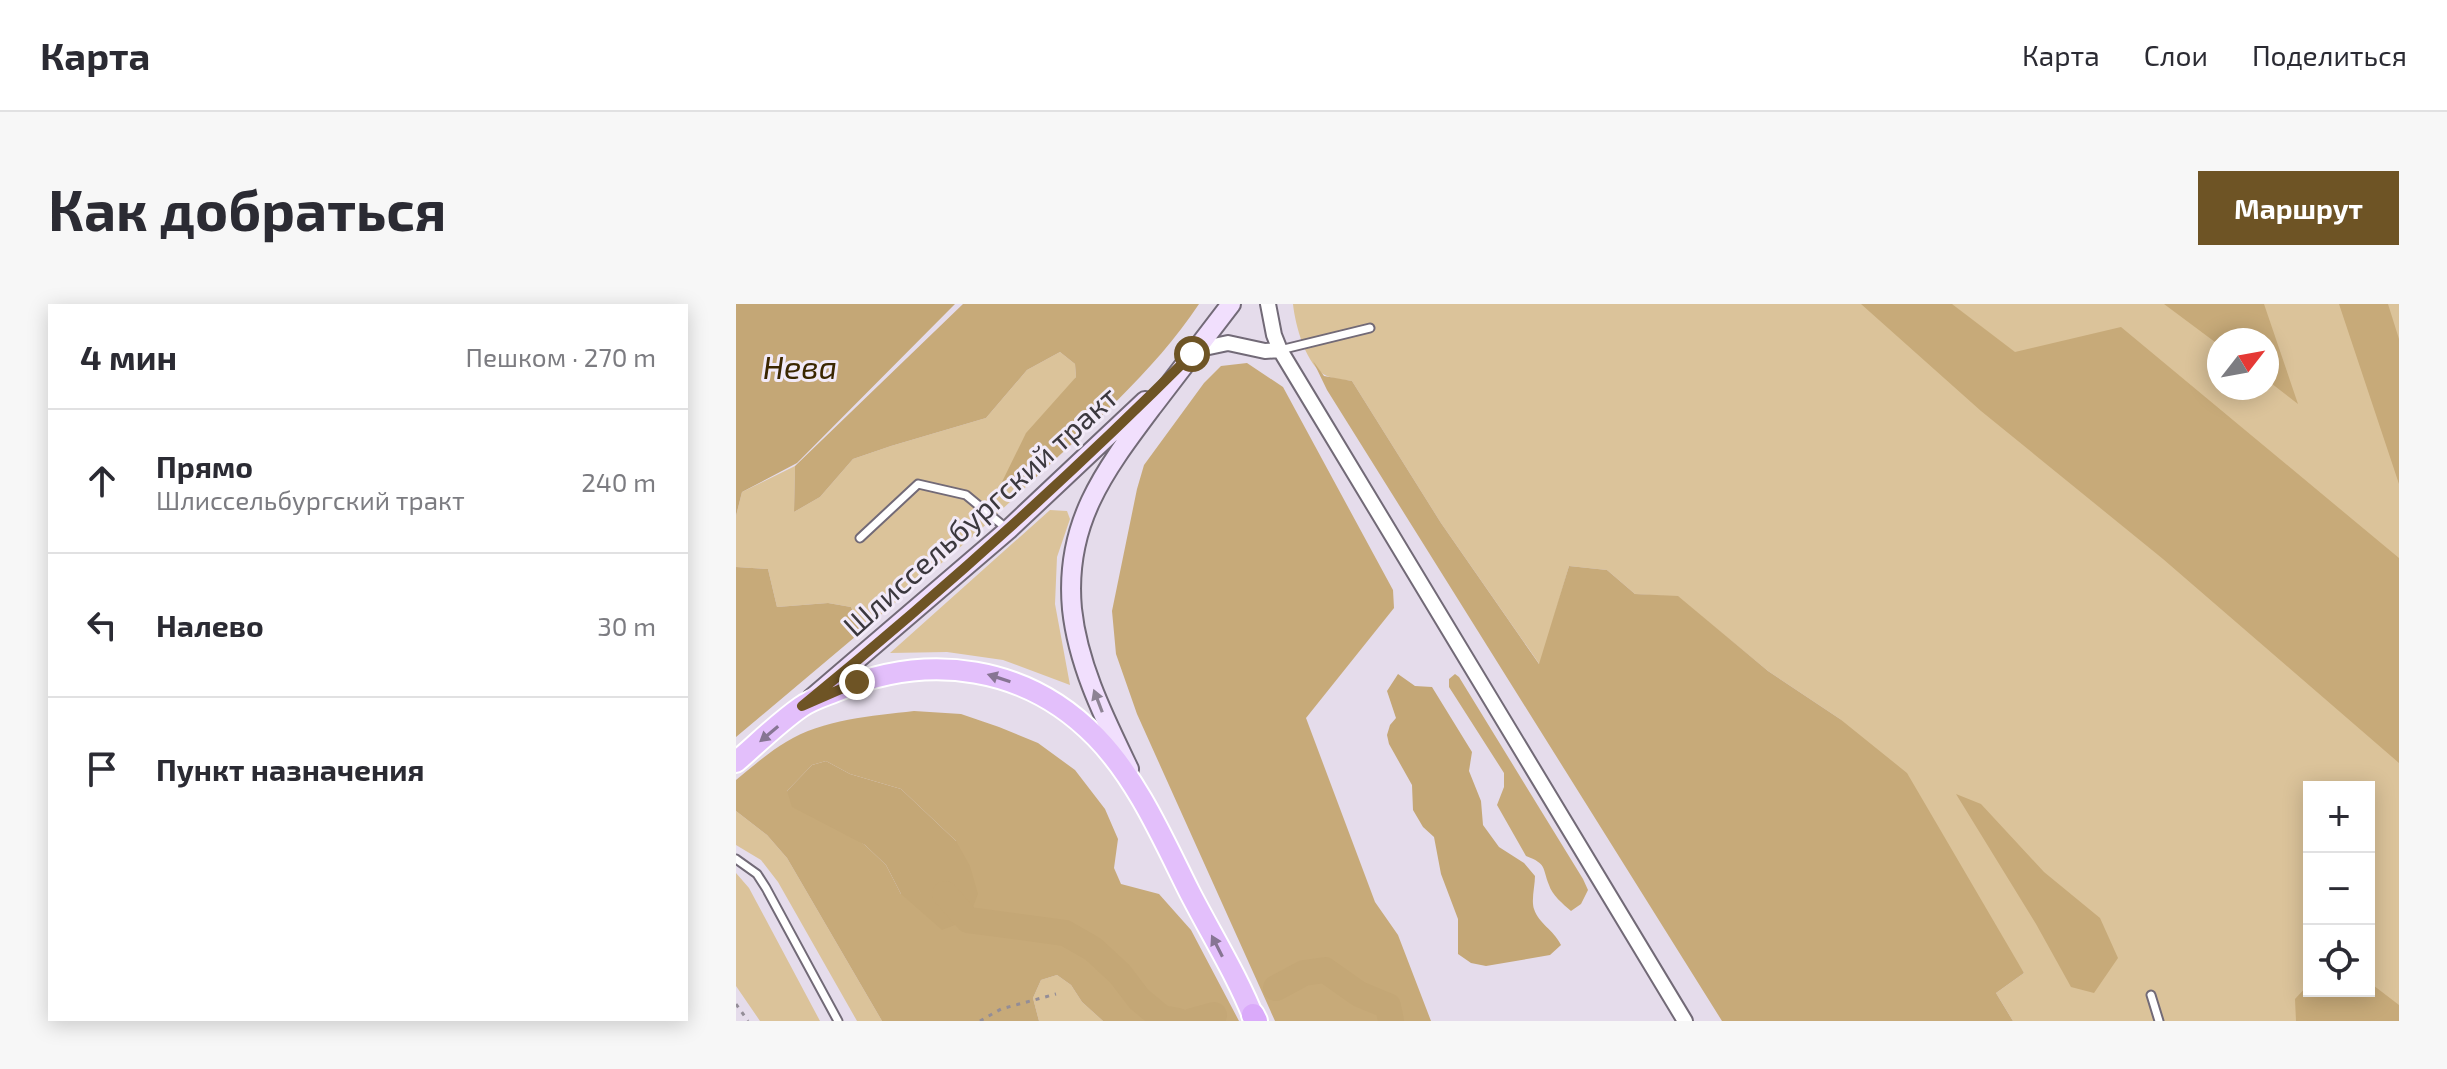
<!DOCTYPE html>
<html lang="ru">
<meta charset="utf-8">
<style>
body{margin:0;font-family:"Exo 2",sans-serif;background:#f7f7f7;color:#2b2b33}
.controls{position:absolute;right:24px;bottom:24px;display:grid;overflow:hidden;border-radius:0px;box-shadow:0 4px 20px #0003}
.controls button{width:72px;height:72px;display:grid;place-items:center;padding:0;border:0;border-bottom:2px solid #e1e1e2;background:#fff;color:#2b2b33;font:40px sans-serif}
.compass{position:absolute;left:1471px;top:24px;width:72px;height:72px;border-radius:50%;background:#fff;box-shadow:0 4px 20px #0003;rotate:59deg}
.stop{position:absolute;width:24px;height:24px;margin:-18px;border:6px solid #6e5425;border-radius:50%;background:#fff}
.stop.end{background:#6e5425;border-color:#fff;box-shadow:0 2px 8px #0008}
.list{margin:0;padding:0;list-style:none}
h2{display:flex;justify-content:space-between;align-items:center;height:104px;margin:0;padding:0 32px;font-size:34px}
h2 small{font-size:26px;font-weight:400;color:#7c7c81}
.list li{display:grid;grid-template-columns:52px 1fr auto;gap:24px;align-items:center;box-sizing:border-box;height:144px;padding:0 32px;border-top:2px solid #e1e1e2}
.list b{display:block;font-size:30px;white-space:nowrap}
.list p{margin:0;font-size:26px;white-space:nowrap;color:#7c7c81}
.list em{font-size:26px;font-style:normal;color:#7c7c81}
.icon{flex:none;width:44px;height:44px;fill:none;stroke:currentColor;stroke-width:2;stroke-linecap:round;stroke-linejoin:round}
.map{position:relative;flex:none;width:1663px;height:717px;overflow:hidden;border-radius:0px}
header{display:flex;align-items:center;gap:48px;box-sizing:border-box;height:112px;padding:0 40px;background:#fff;border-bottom:2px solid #e1e1e2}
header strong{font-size:38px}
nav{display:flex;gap:44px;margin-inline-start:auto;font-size:28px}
.intro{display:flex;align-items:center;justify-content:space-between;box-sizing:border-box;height:192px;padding:0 48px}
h1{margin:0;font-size:56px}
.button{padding:20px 36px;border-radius:0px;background:#6e5425;color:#fff;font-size:28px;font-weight:700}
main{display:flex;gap:48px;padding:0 48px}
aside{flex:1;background:#fff;border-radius:0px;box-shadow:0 4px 20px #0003}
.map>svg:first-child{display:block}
</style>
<header>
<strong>Карта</strong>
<nav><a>Карта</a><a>Слои</a><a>Поделиться</a></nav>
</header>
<div class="intro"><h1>Как добраться</h1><a class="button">Маршрут</a></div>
<main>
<aside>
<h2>4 мин<small>Пешком · 270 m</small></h2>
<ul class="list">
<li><svg class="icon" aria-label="ahead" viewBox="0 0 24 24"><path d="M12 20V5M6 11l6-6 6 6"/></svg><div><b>Прямо</b><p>Шлиссельбургский тракт</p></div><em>240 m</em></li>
<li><svg class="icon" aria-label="left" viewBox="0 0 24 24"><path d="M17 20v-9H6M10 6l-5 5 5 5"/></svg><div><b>Налево</b></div><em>30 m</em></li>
<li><svg class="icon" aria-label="arrive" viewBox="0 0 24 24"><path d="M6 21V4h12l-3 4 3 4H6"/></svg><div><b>Пункт назначения</b></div></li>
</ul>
</aside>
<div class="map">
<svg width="1663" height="717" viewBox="0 0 1663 717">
<rect width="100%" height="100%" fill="#e5dceb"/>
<path fill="#dbc39a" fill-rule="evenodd" d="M 557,0 L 1663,0 L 1663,717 L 1277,717 L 1260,689 L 1288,669 L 1104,415 L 1032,367 L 942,293 L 899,290 L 871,266 L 833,262 L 804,361 L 705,219 L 616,77 C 608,76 598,75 591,72 C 570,63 559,20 557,0 ZM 1483,36 L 1531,36 L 1531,84 L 1483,84 ZM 1573,483 L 1633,483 L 1633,687 L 1573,687 Z
M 324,48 L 339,60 L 340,73 L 264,181 L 292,181 L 243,227 L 126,327 L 115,303 L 92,299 L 41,303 L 32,265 L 0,263 L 0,212 L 6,188 L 59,162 L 58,208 L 84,193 L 117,155 L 155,142 L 250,114 L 291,66 Z
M 314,206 L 331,207 L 334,215 L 321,253 L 319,300 L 334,381 L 267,356 L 211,348 L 154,349 Z
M 0,507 L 31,531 L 51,554 L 146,717 L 121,717 L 42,578 L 25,556 L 0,541 Z
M 0,569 L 13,584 L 84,717 L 24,717 L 0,682 Z
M 321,671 L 335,681 L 346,698 L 367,717 L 303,717 L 297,694 L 305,676 Z"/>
<path fill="#c7aa79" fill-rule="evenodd" d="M 227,0 L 463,0 C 417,69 352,124 292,181 L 264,182 L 290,129 L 340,73 L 339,60 L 324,48 L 291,66 L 250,114 L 155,142 L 117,155 L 84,193 L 58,208 L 59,162 Z
M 1125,0 L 1216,0 L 1279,48 L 1385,23 L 1663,254 L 1663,459 L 1427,255 L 1245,107 Z
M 1428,0 L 1528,0 L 1562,100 L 1531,76 L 1531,36 L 1483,36 L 1483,41 Z
M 1603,0 L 1652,0 L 1663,35 L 1663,180 Z
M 577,57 L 588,72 L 616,77 L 705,219 L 803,360 L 833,262 L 871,266 L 899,290 L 942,292 L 1032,367 L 1104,415 L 1171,469 L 1288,669 L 1260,689 L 1277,717 L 986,717 L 591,86 Z
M 511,59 L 547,83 L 657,286 L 658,304 L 570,414 L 639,598 L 662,631 L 695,717 L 539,717 L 401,410 L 380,350 L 376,307 L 401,185 L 408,161 L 468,79 L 485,62 Z
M 0,263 L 32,265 L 41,303 L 92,299 L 115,303 L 126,327 L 0,433 Z
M 719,370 L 723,373 L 847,575 L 852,586 L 845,600 L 835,607 C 827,600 816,591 813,581 C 806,563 811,560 790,552 L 761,501 L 768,483 L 768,469 L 713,383 L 713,375 Z
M 178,407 L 225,410 L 263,423 L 302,439 L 339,466 L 369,505 L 382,535 L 378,564 L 385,580 L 423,590 L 455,626 L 503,717 L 367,717 L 346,698 L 335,681 L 321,671 L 305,676 L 297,694 L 303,717 L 146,717 L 51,554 L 31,531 L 0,507 L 0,476 C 16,463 33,448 50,438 C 87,415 136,412 178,407 ZM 90,457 L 114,470 L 165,485 L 220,537 L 165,590 L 150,561 L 129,541 L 51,487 L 76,461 Z
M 1220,490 L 1245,500 L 1308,568 L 1364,614 L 1382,654 L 1358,689 L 1335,683 L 1300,620 Z
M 1633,678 L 1663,701 L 1663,717 L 1560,717 L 1559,695 L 1573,680 L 1573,687 L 1633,687 Z"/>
<path fill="#c4a776" d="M 0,0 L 219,0 L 61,159 L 6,188 L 0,212 Z
M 662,370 L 679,382 L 696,383 L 736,448 L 733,467 L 745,497 L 747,521 L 763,543 L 788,559 L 799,572 C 799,582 795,596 798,605 C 803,620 817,625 825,641 L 814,651 L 750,662 L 735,659 L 722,650 L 722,615 L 705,570 L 698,533 L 687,523 L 677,506 L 676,481 L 653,440 L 651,431 L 654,421 L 660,414 L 651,387 Z
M 90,457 L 114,470 L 165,485 L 220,537 L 234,562 L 242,590 L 232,616 L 206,626 L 165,590 L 150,561 L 129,541 L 56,503 L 51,487 L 76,461 Z"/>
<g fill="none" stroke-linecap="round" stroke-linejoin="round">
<path stroke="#c4a776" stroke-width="26" d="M 209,590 L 232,616 L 329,629 L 357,645 L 384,670 L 403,695 L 426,714 L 442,717
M 540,684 L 568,669 L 589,666 L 623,690 L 652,702 L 655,717
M 456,717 L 478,711"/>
<defs>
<path id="service" d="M 544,46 L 634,24
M 124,234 L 182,180 L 230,191 L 270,224
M 0,555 L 21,570 L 30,584 L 102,717
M 1415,691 L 1423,717"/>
<path id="minor" d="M 532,0 L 538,31 L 544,46 L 949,717
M 459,46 L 492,39 L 529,47 L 544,46"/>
<path id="secondary" d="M 76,394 L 272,226 L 409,97
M 393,465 C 369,415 342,362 336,305 C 328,219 369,166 417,102 C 443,68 469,34 495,0"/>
<path id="primary" d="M 0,458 C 21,440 42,419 65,403 C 76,395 91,391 103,386 C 193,348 291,362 360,433 C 401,475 427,535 453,587 C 475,630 502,673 519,717"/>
<path id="trunk" d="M 517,711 L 520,717"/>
</defs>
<use href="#service" stroke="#726a77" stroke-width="11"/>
<use href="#minor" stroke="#726a77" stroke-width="18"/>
<use href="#secondary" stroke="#726a77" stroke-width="22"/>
<use href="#primary" stroke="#fff" stroke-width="24"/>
<use href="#trunk" stroke="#fff" stroke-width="26"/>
<path stroke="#938d97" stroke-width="3" stroke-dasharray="4 6" stroke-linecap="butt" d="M 0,700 L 12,717
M 244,717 L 265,705 L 320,690"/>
<use href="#service" stroke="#fff" stroke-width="7"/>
<use href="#minor" stroke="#fff" stroke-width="14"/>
<use href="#secondary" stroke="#f1dffd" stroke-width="18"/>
<use href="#primary" stroke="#e3bffb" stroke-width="20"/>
<use href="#trunk" stroke="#daaafa" stroke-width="22"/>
</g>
<defs><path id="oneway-solid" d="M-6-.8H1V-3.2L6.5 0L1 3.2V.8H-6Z" transform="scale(2)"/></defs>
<g fill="#877593">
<use href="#oneway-solid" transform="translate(263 374) rotate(-162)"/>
<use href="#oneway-solid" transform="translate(33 430) rotate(140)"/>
<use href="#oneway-solid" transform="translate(481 642) rotate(-117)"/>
</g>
<use fill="#8d8394" href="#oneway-solid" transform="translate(362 397) rotate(-111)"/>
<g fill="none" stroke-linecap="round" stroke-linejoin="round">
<path stroke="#6e5425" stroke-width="10" d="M 121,378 L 66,402 C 202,291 332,174 456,50"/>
</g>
<g text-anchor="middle" stroke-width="6" stroke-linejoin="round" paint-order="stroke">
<g font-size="30" fill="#3b383e" stroke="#f2eaf8">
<text transform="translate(245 208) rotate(-42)" y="10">Шлиссельбургский тракт</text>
</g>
<g font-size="32" font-style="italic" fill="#3a2600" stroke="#f2eaf8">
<text x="64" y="75">Нева</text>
</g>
</g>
</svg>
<div class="controls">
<button>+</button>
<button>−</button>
<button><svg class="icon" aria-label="locate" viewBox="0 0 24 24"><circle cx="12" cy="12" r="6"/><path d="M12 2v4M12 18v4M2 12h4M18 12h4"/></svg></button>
</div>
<svg class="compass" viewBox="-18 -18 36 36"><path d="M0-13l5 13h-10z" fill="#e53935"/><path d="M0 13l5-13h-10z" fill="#7c7c81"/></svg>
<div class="stop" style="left:456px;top:50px"></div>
<div class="stop end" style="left:121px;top:378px"></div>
</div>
</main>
